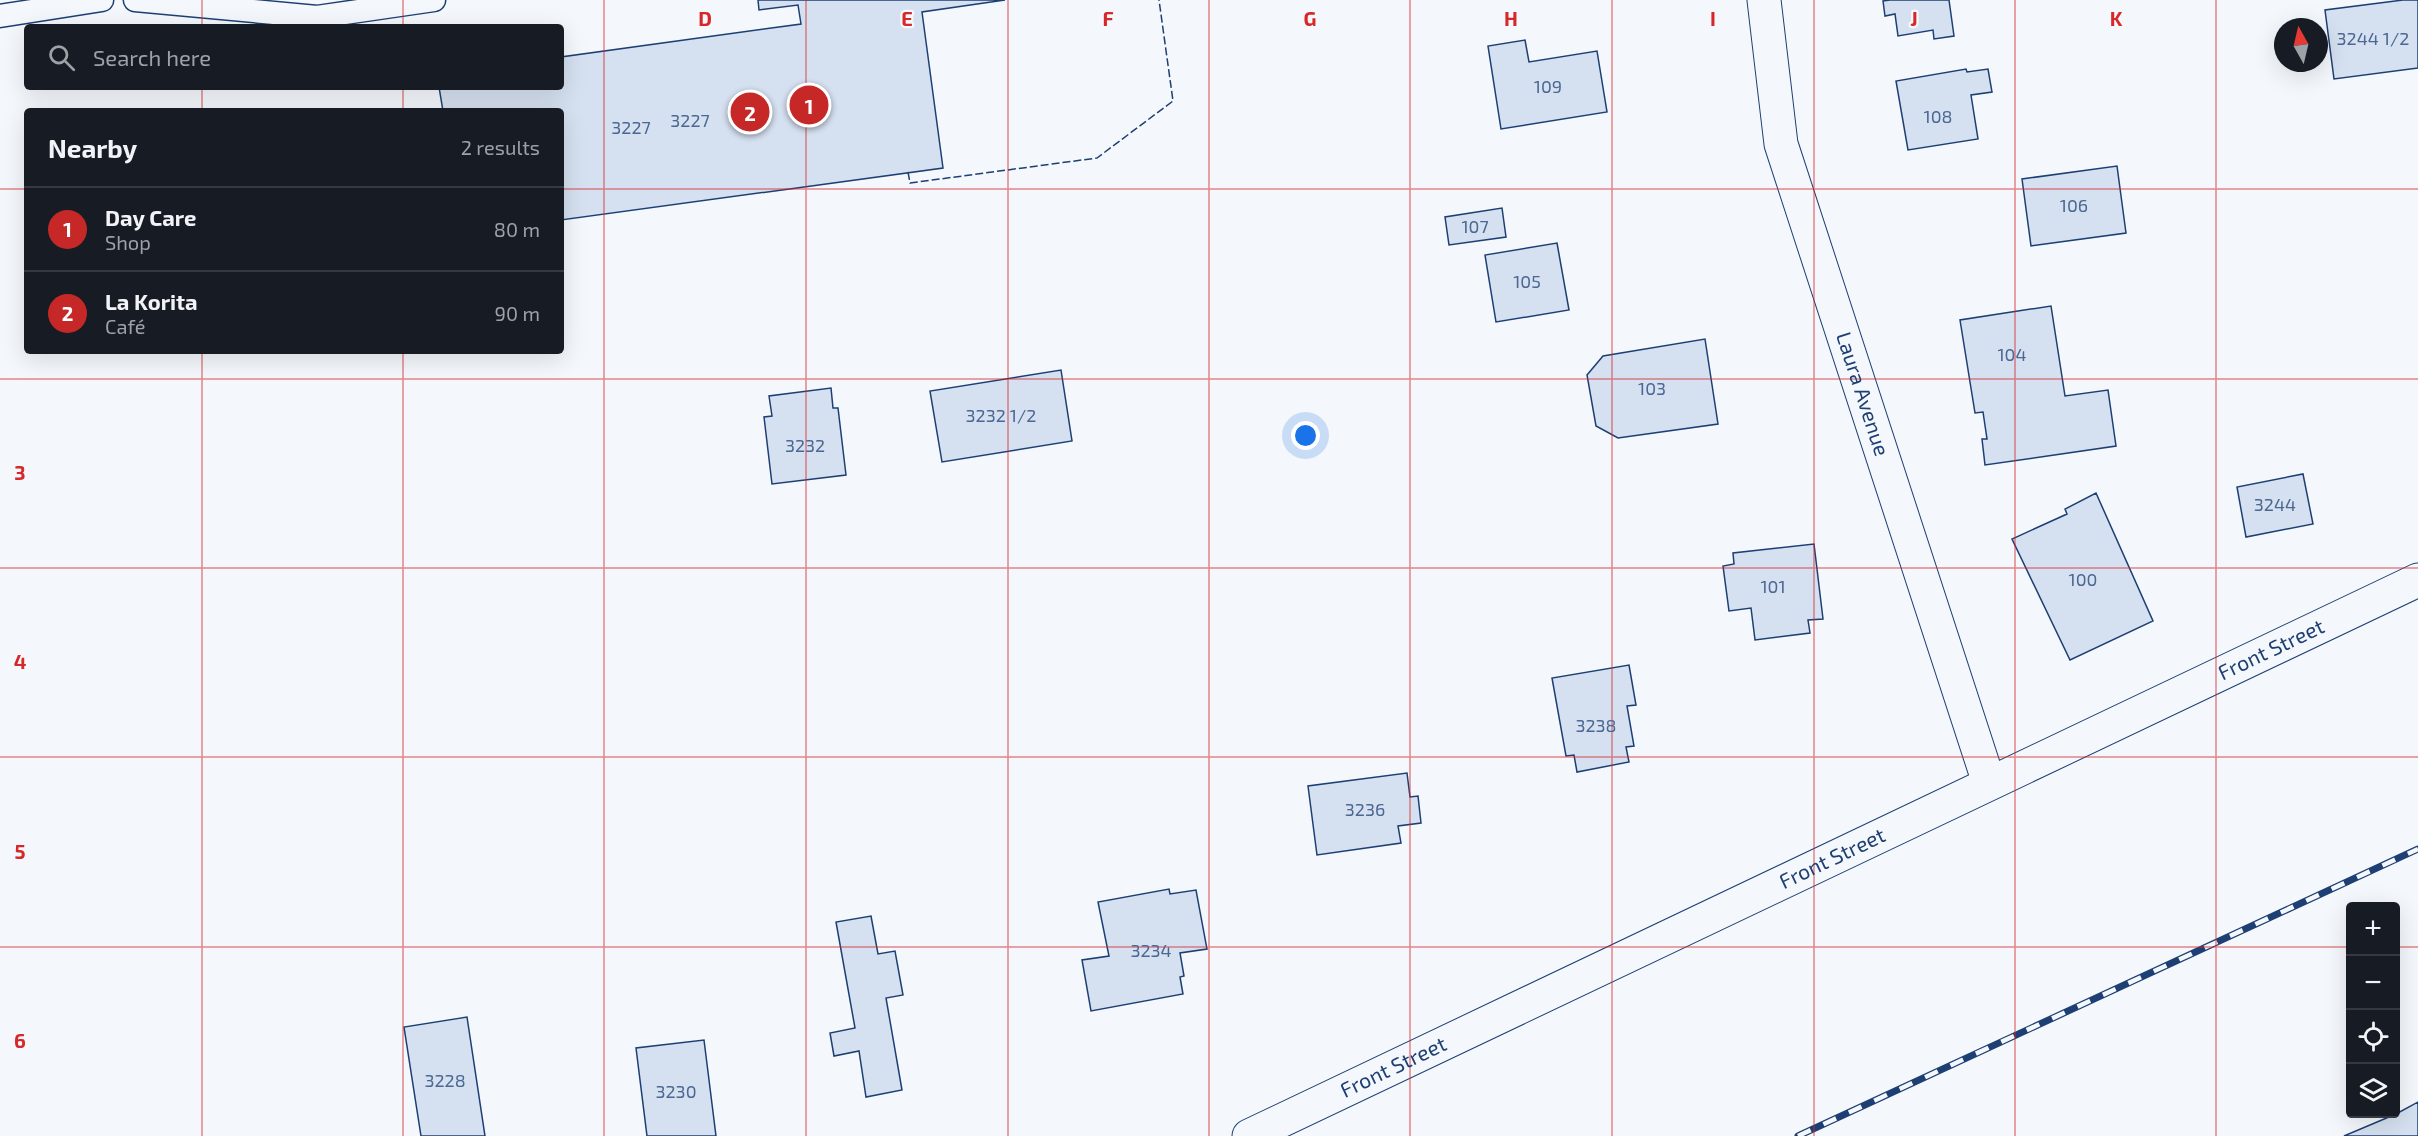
<!DOCTYPE html>
<meta charset="utf-8">
<style>
body{margin:0;font-family:"Exo 2",sans-serif;background:#242831;color:#f1f3f6}
.controls{position:absolute;right:18px;bottom:18px;display:grid;overflow:hidden;border-radius:6px;box-shadow:0 6px 24px #0002}
.controls button{width:54px;height:54px;display:grid;place-items:center;padding:0;border:0;border-bottom:2px solid #363941;background:#171b24;color:#f1f3f6;font:30px sans-serif}
.compass{position:absolute;left:2274px;top:18px;width:54px;height:54px;border-radius:50%;background:#171b24;box-shadow:0 6px 24px #0002;rotate:352deg}
.you{position:absolute;left:1306px;top:436px;width:21px;height:21px;margin:-15px;border:4px solid #fff;border-radius:50%;background:#1a73e8;box-shadow:0 0 0 9px #1a73e833}
.badge{display:grid;place-items:center;width:39px;height:39px;border-radius:50%;background:#c62828;color:#fff;font-size:20px;font-weight:700}
.pin{position:absolute;translate:-50% -50%;border:3px solid #fff;box-shadow:0 2px 6px #0006}
.list{margin:0;padding:0;list-style:none}
h2{display:flex;justify-content:space-between;align-items:center;height:78px;margin:0;padding:0 24px;font-size:26px}
h2 small{font-size:20px;font-weight:400;color:#9ea1a6}
.list li{display:grid;grid-template-columns:39px 1fr auto;gap:18px;align-items:center;box-sizing:border-box;height:84px;padding:0 24px;border-top:2px solid #363941}
.list b{display:block;font-size:22px;white-space:nowrap}
.list p{margin:0;font-size:20px;white-space:nowrap;color:#9ea1a6}
.list em{font-size:20px;font-style:normal;color:#9ea1a6}
.icon{flex:none;width:33px;height:33px;fill:none;stroke:currentColor;stroke-width:2;stroke-linecap:round;stroke-linejoin:round}
.map{position:relative;flex:none;width:2418px;height:1136px;overflow:hidden}
.search{position:absolute;background:#171b24;box-shadow:0 6px 24px #0002;left:24px;top:24px;width:540px;height:66px;display:flex;align-items:center;gap:15px;box-sizing:border-box;padding:0 21px;border-radius:6px;color:#9ea1a6;font-size:22px}
.panel{position:absolute;background:#171b24;box-shadow:0 6px 24px #0002;left:24px;top:108px;width:540px;height:246px;border-radius:6px}
.map>svg:first-child{display:block}
</style>
<div class="map">
<svg width="2418" height="1136" viewBox="0 0 2418 1136">
<rect width="100%" height="100%" fill="#f4f7fb"/>
<path fill="#d5e0f0" stroke="#1d3f73" stroke-width="1.5" d="M 758,0 L 1005,0 L 922,12 L 943,168 L 561,220 L 561,111 L 443,111 L 439,87 L 561,87 L 561,57 L 801,24 L 798,5 L 759,10 Z
M 1890,0 L 1949,0 L 1954,36 L 1934,39 L 1933,30 L 1898,36 L 1895,14 L 1885,16 L 1883,1 Z
M 2403,0 L 2418,0 L 2418,68 L 2334,79 L 2325,10 Z
M 1525,40 L 1529,62 L 1597,51 L 1607,112 L 1501,129 L 1488,46 Z
M 1966,69 L 1967,72 L 1988,69 L 1992,92 L 1971,95 L 1978,139 L 1908,150 L 1896,81 Z
M 2117,166 L 2126,233 L 2031,246 L 2022,179 Z
M 1502,208 L 1506,237 L 1449,245 L 1445,217 Z
M 1557,243 L 1569,310 L 1496,322 L 1485,255 Z
M 2051,306 L 2065,396 L 2108,390 L 2116,446 L 1985,465 L 1982,439 L 1987,439 L 1983,412 L 1975,413 L 1960,320 Z
M 1705,339 L 1718,424 L 1618,438 L 1596,426 L 1587,375 L 1603,356 Z
M 1061,370 L 1072,441 L 942,462 L 930,391 Z
M 831,388 L 833,408 L 838,408 L 846,475 L 772,484 L 764,417 L 772,416 L 769,396 Z
M 2303,474 L 2313,524 L 2246,537 L 2237,487 Z
M 2096,493 L 2153,621 L 2070,660 L 2012,539 L 2067,514 L 2065,509 Z
M 1814,544 L 1823,619 L 1808,620 L 1810,633 L 1755,640 L 1751,608 L 1729,611 L 1723,566 L 1734,564 L 1733,553 Z
M 1629,665 L 1636,705 L 1627,706 L 1634,746 L 1626,747 L 1629,762 L 1577,772 L 1574,755 L 1566,756 L 1552,678 Z
M 1407,773 L 1410,797 L 1418,796 L 1421,823 L 1398,826 L 1401,843 L 1317,855 L 1308,786 Z
M 1169,889 L 1170,894 L 1196,890 L 1207,949 L 1180,953 L 1184,976 L 1180,977 L 1183,994 L 1091,1011 L 1082,960 L 1109,956 L 1098,902 Z
M 871,916 L 878,954 L 895,951 L 903,995 L 886,998 L 902,1090 L 866,1097 L 859,1051 L 834,1056 L 830,1033 L 855,1028 L 836,922 Z
M 467,1017 L 485,1136 L 421,1136 L 404,1027 Z
M 704,1040 L 716,1136 L 647,1136 L 636,1048 Z
M 2418,1102 L 2418,1136 L 2344,1136 L 2396,1114 Z"/>
<g fill="none" stroke-linecap="round" stroke-linejoin="round">
<defs>
<path id="lane" d="M 135,0 L 317,17 L 434,0
M 0,16 L 102,0"/>
<g id="street">
<path id="s1" d="M 1764,0 L 1781,144 L 1989,783"/>
<path id="s2" d="M 1249,1136 L 2418,580"/>
</g>
</defs>
<use href="#lane" stroke="#1d3f73" stroke-width="25"/>
<use href="#street" stroke="#1d3f73" stroke-width="35"/>
<use href="#lane" stroke="#f4f7fb" stroke-width="22"/>
<use href="#street" stroke="#f4f7fb" stroke-width="33"/>
<defs>
<path id="rail" d="M 1798,1136 L 2418,849"/>
</defs>
<use href="#rail" stroke="#1d3f73" stroke-width="7"/>
<use href="#rail" stroke="#f4f7fb" stroke-width="4.5" stroke-dasharray="14" stroke-linecap="butt"/>
<path stroke="#1d3f73" stroke-width="1.5" stroke-dasharray="8 3" stroke-linecap="butt" d="M 908,172 L 910,183 L 1097,158 L 1173,101 L 1159,0"/>
</g>
<path fill="none" stroke="#d62828" stroke-width="1.5" stroke-opacity="0.55" d="M 202,0 L 202,27M 403,0 L 403,27M 604,0 L 604,1136M 806,0 L 806,1136M 1008,0 L 1008,1136M 1209,0 L 1209,1136M 1410,0 L 1410,1136M 1612,0 L 1612,1136M 1814,0 L 1814,1136M 2015,0 L 2015,1136M 2216,0 L 2216,1136M 202,87 L 202,111M 403,87 L 403,111M 0,189 L 27,189M 561,189 L 2418,189M 202,351 L 202,1136M 403,351 L 403,1136M 0,379 L 2418,379M 0,568 L 2418,568M 0,757 L 2418,757M 0,947 L 2350,947M 2396,947 L 2418,947"/>
<g text-anchor="middle" stroke-width="4.5" stroke-linejoin="round" paint-order="stroke">
<g font-size="18" fill="#4b6792">
<text x="2373" y="45">3244 1/2</text>
<text x="1548" y="93">109</text>
<text x="1938" y="123">108</text>
<text x="690" y="127">3227</text>
<text x="631" y="134">3227</text>
<text x="2074" y="212">106</text>
<text x="1475" y="233">107</text>
<text x="1527" y="288">105</text>
<text x="2012" y="361">104</text>
<text x="1652" y="395">103</text>
<text x="1001" y="422">3232 1/2</text>
<text x="805" y="452">3232</text>
<text x="2275" y="511">3244</text>
<text x="2083" y="586">100</text>
<text x="1773" y="593">101</text>
<text x="1596" y="732">3238</text>
<text x="1365" y="816">3236</text>
<text x="1151" y="957">3234</text>
<text x="445" y="1087">3228</text>
<text x="676" y="1098">3230</text>
</g>
<g font-size="21" fill="#1d3f73" stroke="#f4f7fb">
<text dy="7" stroke="none"><textPath href="#s1" startOffset="408">Laura Avenue</textPath></text>
<text dy="7" stroke="none"><textPath href="#s2" startOffset="1132">Front Street</textPath></text>
<text dy="7" stroke="none"><textPath href="#s2" startOffset="646">Front Street</textPath></text>
<text dy="7" stroke="none"><textPath href="#s2" startOffset="160">Front Street</textPath></text>
</g>
</g>
<g font-size="20" text-anchor="middle" font-weight="bold" fill="#d62828" stroke="#f4f7fb" stroke-width="4.5" stroke-linejoin="round" paint-order="stroke">
<text x="705" y="26">D</text>
<text x="907" y="26">E</text>
<text x="1108" y="26">F</text>
<text x="1310" y="26">G</text>
<text x="1511" y="26">H</text>
<text x="1713" y="26">I</text>
<text x="1914" y="26">J</text>
<text x="2116" y="26">K</text>
<text x="20" y="480">3</text>
<text x="20" y="669">4</text>
<text x="20" y="859">5</text>
<text x="20" y="1048">6</text>
</g>
</svg>
<div class="controls">
<button>+</button>
<button>−</button>
<button><svg class="icon" aria-label="locate" viewBox="0 0 24 24"><circle cx="12" cy="12" r="6"/><path d="M12 2v4M12 18v4M2 12h4M18 12h4"/></svg></button>
<button><svg class="icon" aria-label="layers" viewBox="0 0 24 24"><path d="M12 4l9 5-9 5-9-5zM3 14l9 5 9-5"/></svg></button>
</div>
<svg class="compass" viewBox="-18 -18 36 36"><path d="M0-13l5 13h-10z" fill="#e53935"/><path d="M0 13l5-13h-10z" fill="#9ea1a6"/></svg>
<div class="you"></div>
<div class="pin badge" style="left:809px;top:105px">1</div>
<div class="pin badge" style="left:750px;top:112px">2</div>
<div class="search"><svg class="icon" aria-label="search" viewBox="0 0 24 24"><circle cx="10" cy="10" r="6"/><path d="M15 15l6 6"/></svg>Search here</div>
<section class="panel">
<h2>Nearby<small>2 results</small></h2>
<ul class="list">
<li><span class="badge">1</span><div><b>Day Care</b><p>Shop</p></div><em>80 m</em></li>
<li><span class="badge">2</span><div><b>La Korita</b><p>Café</p></div><em>90 m</em></li>
</ul>
</section>
</div>
